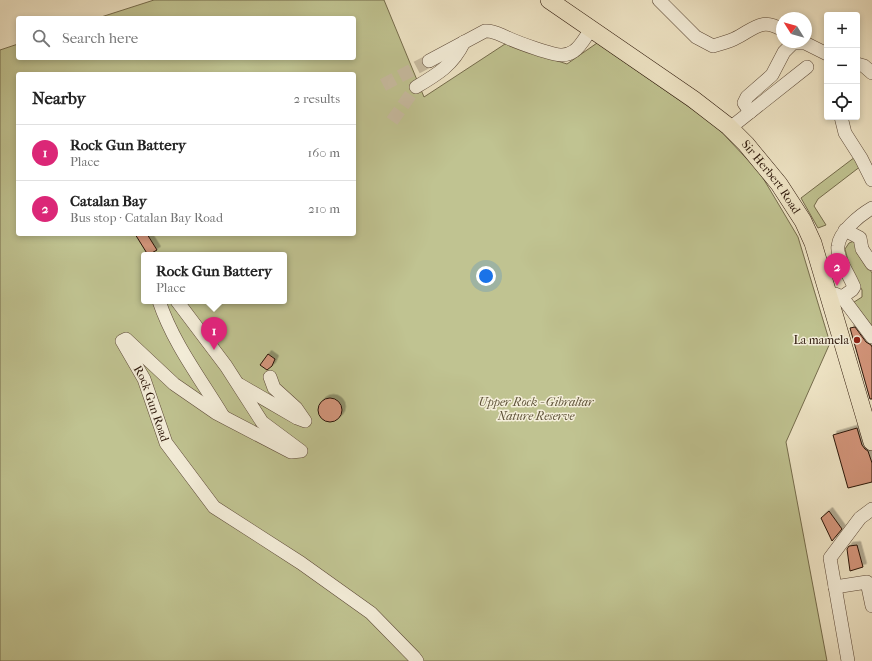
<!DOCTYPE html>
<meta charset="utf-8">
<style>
body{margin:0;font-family:"IM FELL French Canon",serif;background:#f6f6f6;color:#222}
.controls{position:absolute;right:12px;top:12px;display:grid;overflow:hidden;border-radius:4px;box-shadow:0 2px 6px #0003}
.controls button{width:36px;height:36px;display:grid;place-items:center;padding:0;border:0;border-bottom:1px solid #e0e0e0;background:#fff;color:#222;font:20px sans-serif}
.compass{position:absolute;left:776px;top:12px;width:36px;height:36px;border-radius:50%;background:#fff;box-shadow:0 2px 6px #0003;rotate:307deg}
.you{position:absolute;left:486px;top:276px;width:14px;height:14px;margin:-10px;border:3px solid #fff;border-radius:50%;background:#1a73e8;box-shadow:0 0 0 6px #1a73e833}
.badge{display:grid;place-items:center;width:26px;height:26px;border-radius:50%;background:#db2777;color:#fff;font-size:13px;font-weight:700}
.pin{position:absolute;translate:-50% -33px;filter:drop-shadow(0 1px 2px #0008)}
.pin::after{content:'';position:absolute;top:21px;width:14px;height:12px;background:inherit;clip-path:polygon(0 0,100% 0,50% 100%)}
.popup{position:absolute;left:141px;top:252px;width:146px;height:52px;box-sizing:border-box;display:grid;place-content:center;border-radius:4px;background:#fff;filter:drop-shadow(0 1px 3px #0005);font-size:13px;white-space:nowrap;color:#767676}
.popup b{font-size:15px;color:#222}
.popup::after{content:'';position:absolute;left:50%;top:100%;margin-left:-8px;border:8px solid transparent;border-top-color:#fff}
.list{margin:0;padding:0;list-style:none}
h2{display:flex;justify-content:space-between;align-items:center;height:52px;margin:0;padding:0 16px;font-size:17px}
h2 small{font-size:13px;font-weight:400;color:#767676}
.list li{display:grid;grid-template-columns:26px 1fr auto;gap:12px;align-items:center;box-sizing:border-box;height:56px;padding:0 16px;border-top:1px solid #e0e0e0}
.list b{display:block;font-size:15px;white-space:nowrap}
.list p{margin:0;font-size:13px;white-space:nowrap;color:#767676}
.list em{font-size:13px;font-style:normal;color:#767676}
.icon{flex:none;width:22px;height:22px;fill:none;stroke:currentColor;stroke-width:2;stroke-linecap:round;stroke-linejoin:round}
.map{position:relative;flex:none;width:872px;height:661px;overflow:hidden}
.search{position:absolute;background:#fff;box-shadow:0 2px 6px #0003;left:16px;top:16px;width:340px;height:44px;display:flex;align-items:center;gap:10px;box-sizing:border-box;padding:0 14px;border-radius:4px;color:#767676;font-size:15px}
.panel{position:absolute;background:#fff;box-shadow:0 2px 6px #0003;left:16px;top:72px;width:340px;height:164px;border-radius:4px}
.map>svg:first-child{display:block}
</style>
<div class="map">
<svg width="872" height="661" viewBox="0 0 872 661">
<defs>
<filter id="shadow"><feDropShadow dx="3.5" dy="-3.5" stdDeviation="0" flood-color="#0004"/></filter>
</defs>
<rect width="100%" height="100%" fill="#f0e6c7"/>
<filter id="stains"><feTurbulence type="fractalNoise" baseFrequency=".005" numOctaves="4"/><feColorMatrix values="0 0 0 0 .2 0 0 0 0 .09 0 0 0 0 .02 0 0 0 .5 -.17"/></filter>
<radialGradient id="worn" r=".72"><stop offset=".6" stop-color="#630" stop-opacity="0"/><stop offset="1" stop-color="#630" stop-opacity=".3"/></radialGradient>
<path fill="#c0c391" stroke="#756c4c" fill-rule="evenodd" d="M 154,0 L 384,0 L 424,97 L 505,44 L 567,64 L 597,43 L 715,125 L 760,173 L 798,237 L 830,343 L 786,442 L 827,661 L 0,661 L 0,50 L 18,44 L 18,58 L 354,58 L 354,18 L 98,18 ZM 18,74 L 354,74 L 354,234 L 18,234 ZM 144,255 L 284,255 L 284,301 L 144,301 Z
M 855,157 L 861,166 L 818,199 L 814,206 L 826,225 L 818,228 L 801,198 Z
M 854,241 L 860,254 L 872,273 L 872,333 L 851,304 L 862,297 L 862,290 L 850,268 L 845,249 L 849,243 Z"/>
<path fill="#d4967b" stroke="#2a1508" filter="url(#shadow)" d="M 135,234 L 147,234 L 157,250 L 148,255 Z
M 855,327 L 866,342 L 871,345 L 872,347 L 872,399 L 870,399 L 850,328 Z
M 268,354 L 275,359 L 272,366 L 267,370 L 260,365 Z
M318 410a12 12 0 1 1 24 0a12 12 0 1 1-24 0Z
M 857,428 L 862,445 L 865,449 L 868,451 L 872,463 L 872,482 L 848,488 L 833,435 Z
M 829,511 L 842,529 L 832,541 L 821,518 Z
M 857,545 L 863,567 L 850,571 L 847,549 L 849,546 Z"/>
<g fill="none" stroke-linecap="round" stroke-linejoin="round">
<path stroke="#c8bca1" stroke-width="13" stroke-dasharray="13 6" stroke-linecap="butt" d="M 383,85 L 429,61
M 392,121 L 416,87"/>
<defs>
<g id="minor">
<path d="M 659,0 L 696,37 L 713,46 C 720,44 727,42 734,39 C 752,31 761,16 782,30"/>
<path d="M 429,61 L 485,31 C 494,30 500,35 508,38 C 519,43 552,55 562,55 C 566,55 571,53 574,51 C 581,46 586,36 591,29"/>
<path d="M 857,64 L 864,66 L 872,73"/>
<path d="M 416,87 C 438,74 453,65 464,42"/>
<path d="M 750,112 L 744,103 L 747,97 L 772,75 L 784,52 L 793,43 L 805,43 L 827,54"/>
<path d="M 841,117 L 845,133 L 861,158 L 872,180"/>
<path d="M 730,128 L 807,67"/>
<path d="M 845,230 L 860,238 L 862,249 L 872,264"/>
<path d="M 835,294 L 842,297 L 872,337"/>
<path d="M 842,297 L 852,290 L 854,287 C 850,277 844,268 840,259 C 839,255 837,250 838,246 C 839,232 860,215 872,208"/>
<path d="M 159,301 C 173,343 200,378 223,416"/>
<path id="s1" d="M 177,301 L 226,366 L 262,422 L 301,451 L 291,452 L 216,413 L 174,384 L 126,339 L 122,341 L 144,379 L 166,443 L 214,507 L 301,563 L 371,613 L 414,657 L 417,661"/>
<path d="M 240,385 L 297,418 L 305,421 L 296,408 L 274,388 L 270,377"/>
<path d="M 835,587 L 867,582 L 872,606"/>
<path d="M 848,661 L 830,558 L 860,518 L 872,509"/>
</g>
<g id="major">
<path id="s2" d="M 549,0 L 693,99 L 728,126 L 746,144 L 779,184 L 803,221 L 813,243 L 872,442"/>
</g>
</defs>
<use href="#minor" stroke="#5c4938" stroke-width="14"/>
<use href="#major" stroke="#2a1508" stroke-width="18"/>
<use href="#minor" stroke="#f5efdb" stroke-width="13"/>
<use href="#major" stroke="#f0e6c7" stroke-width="17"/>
</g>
<circle fill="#8f2418" stroke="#f5efdb" stroke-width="1.5" cx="857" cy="340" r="4"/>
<g text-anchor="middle" stroke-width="3" stroke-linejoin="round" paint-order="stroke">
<g font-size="12" fill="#2a1508" stroke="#f5efdb">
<text dy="4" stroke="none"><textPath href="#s2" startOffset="286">Sir Herbert Road</textPath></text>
<text dy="4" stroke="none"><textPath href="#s1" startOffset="482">Rock Gun Road</textPath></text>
</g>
<g font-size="12" fill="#2a1508" stroke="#f5efdb" text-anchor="end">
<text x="849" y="344">La mamela</text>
</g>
<g font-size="12" font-style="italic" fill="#5e5238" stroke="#f5efdb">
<text x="536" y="406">Upper Rock - Gibraltar<tspan x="536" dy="14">Nature Reserve</tspan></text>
</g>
</g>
<rect width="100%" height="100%" filter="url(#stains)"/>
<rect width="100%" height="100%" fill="url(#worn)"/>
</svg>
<div class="controls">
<button>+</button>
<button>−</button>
<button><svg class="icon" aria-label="locate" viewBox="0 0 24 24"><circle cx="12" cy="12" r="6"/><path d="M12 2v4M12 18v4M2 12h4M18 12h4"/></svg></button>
</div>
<svg class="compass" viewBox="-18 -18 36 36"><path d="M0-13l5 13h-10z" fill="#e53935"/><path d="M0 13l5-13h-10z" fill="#767676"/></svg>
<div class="you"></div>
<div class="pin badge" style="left:214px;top:350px">1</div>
<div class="popup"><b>Rock Gun Battery</b>Place</div>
<div class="pin badge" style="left:837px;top:286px">2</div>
<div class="search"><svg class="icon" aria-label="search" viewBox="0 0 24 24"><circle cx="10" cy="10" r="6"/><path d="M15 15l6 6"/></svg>Search here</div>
<section class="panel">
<h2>Nearby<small>2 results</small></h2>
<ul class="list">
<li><span class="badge">1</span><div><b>Rock Gun Battery</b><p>Place</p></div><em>160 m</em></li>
<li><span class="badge">2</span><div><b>Catalan Bay</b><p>Bus stop · Catalan Bay Road</p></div><em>210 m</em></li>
</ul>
</section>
</div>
